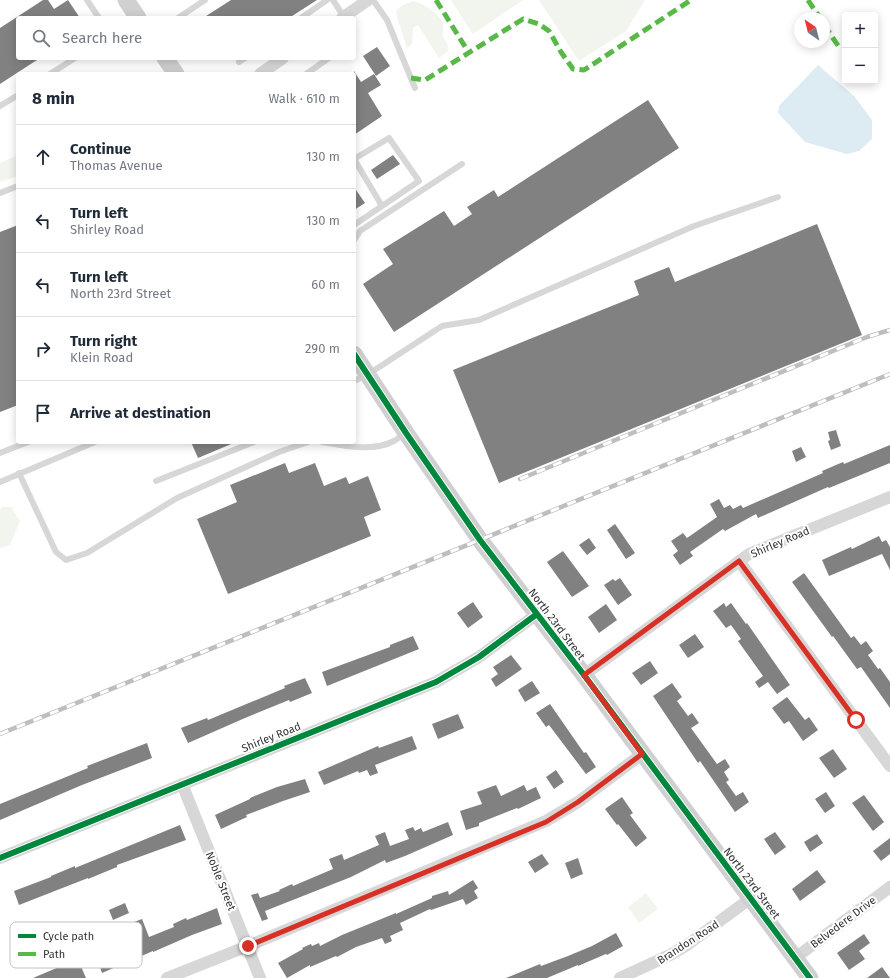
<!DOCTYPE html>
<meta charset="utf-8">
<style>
body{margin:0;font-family:"Fira Sans",sans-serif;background:#f2f2f3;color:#1f2937}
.controls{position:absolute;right:12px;top:12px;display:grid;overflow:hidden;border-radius:4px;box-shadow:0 2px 10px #0003}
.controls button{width:36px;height:36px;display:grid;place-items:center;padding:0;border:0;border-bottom:1px solid #e0e1e3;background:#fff;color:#1f2937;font:20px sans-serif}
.compass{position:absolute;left:794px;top:12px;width:36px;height:36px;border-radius:50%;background:#fff;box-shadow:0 2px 10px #0003;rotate:325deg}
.stop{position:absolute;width:12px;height:12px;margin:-9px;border:3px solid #d93025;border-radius:50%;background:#fff}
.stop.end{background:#d93025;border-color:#fff;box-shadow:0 1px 4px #0008}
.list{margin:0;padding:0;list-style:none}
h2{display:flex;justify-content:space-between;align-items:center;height:52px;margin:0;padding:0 16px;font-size:17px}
h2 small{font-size:13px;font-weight:400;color:#747a83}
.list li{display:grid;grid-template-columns:26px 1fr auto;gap:12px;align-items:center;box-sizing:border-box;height:64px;padding:0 16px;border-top:1px solid #e0e1e3}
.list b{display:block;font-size:15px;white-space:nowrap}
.list p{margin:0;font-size:13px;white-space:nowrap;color:#747a83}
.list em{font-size:13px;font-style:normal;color:#747a83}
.icon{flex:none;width:22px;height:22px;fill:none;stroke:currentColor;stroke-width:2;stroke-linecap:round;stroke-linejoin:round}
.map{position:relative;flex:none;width:890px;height:978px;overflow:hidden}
.search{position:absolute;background:#fff;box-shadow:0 2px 10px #0003;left:16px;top:16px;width:340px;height:44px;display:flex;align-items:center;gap:10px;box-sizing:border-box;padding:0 14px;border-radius:4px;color:#747a83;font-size:15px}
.panel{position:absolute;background:#fff;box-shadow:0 2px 10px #0003;left:16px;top:72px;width:340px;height:372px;border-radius:4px}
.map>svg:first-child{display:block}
</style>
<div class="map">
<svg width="890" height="978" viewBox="0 0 890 978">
<rect width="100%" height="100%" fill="#fff"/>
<path fill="#f1f5ed" d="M 451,0 L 523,0 L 473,34 Z
M 539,0 L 645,0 L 626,31 L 579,61 Z
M 413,1 C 422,3 441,14 443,24 C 444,27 442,33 443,36 C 446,44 448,40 448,51 L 439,58 L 418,25 L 413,28 L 412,44 L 407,48 L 397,17 L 396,12 L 401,6 Z
M 18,155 L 18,176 L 0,182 L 0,163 Z
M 2,507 L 11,507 L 20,521 L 10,545 L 0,548 L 0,509 Z
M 646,893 L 658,909 L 639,923 L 628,907 Z"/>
<path fill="#ddebf3" d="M 818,65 L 854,96 L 872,120 L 872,139 L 859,151 L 847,154 L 805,142 L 778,113 L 779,106 Z"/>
<path fill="#818181" d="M 43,0 L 48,0 L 54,9 L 68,0 L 80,18 L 18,18 L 18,58 L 40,58 L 0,84 L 0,28 Z
M 231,0 L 317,0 L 289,18 L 203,18 Z
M 377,47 L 390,66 L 376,76 L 363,56 Z
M 354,71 L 361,82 L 374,74 L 381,85 L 368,93 L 382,116 L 354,135 Z
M 648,100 L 679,148 L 394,332 L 363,284 L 393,264 L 383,249 L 444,211 L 454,226 L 472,214 L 467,207 L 494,190 L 498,197 Z
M 393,155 L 400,164 L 377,179 L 371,170 Z
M 354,187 L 365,203 L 354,210 Z
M 817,224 L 862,335 L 499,483 L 453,370 L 639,295 L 634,281 L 669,267 L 675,282 Z
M 18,225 L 18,405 L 0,412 L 0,232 Z
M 836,430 L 841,446 L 831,450 L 828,441 L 830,440 L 828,432 Z
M 191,442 L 236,442 L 198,458 Z
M 890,445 L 890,463 L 829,488 L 828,487 L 758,518 L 756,514 L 725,531 L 723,529 L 690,552 L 693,556 L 680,565 L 673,555 L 678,551 L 671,541 L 683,533 L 687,538 L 717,517 L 710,504 L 719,499 L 724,508 L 730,505 L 733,509 L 741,505 L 743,508 L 823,473 L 822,471 L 843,462 L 844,464 Z
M 801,447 L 806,457 L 796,462 L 792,451 Z
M 285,463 L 289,473 L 315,463 L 324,486 L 346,477 L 349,484 L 368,476 L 381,510 L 364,517 L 371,536 L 228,594 L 197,519 L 237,502 L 230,485 Z
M 615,524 L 635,553 L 626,559 L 607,530 Z
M 879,536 L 882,542 L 886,540 L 890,547 L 890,570 L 882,554 L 829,576 L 822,560 L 851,547 L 852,549 Z
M 589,538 L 596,548 L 587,555 L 579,545 Z
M 563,551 L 589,586 L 572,597 L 547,562 Z
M 804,573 L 851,638 L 854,636 L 861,645 L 866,641 L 873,651 L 868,655 L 878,669 L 880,668 L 890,682 L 890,708 L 861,667 L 857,669 L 833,636 L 832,637 L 792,582 Z
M 620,578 L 632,595 L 618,605 L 604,585 L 613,579 L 615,581 Z
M 473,602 L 483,617 L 468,628 L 457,613 Z
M 724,603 L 726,607 L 731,603 L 746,624 L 747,623 L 790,685 L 777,694 L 768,682 L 759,688 L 755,682 L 763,676 L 738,641 L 741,639 L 731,625 L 726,628 L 713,611 Z
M 606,604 L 617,620 L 599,633 L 588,617 Z
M 695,634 L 704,647 L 688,658 L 679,645 Z
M 413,636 L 419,649 L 327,686 L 322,672 L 390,647 L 390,645 Z
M 511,655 L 522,669 L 496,687 L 491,679 L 498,674 L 493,667 Z
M 650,661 L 658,673 L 641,685 L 632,673 Z
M 305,678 L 312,693 L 290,702 L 289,700 L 245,718 L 188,743 L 181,728 L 207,718 L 208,720 L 285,688 L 284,686 Z
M 532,681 L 540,693 L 525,702 L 518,690 Z
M 672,683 L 682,697 L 677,701 L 688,716 L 692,713 L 699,723 L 691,728 L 717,764 L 725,759 L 730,767 L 724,772 L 729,780 L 726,782 L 736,796 L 743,792 L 749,802 L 735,812 L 700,761 L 698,763 L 653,696 Z
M 787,697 L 805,720 L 809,717 L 818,730 L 803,741 L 789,721 L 784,724 L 772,708 Z
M 550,704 L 584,753 L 586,752 L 596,767 L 586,774 L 549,725 L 546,727 L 536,713 Z
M 458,714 L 464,728 L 438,739 L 432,724 Z
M 412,736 L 417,749 L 375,765 L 378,773 L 370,776 L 367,770 L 359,773 L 358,771 L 324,785 L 318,772 L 378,746 L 379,748 Z
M 147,743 L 152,758 L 82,785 L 0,820 L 0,804 L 88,768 L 87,766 Z
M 833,749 L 847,769 L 834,778 L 819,758 Z
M 556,770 L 564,782 L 554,789 L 546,777 Z
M 305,779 L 310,792 L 283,801 L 246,815 L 247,817 L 221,829 L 215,815 L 250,799 L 250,798 L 277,787 Z
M 496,785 L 501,796 L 524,785 L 527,791 L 536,787 L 541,798 L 518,809 L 517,808 L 479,823 L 479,826 L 466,830 L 460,811 L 482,804 L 477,792 Z
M 826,792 L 835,806 L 825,813 L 815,799 Z
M 864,795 L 884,822 L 873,831 L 852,803 Z
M 622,797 L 633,813 L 630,815 L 647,838 L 636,847 L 618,824 L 617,825 L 605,809 Z
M 448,822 L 453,835 L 405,856 L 386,863 L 385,860 L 351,877 L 265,911 L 268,919 L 262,921 L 251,895 L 258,893 L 260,898 L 280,891 L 279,890 L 292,884 L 293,886 L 333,869 L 329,859 L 342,854 L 344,860 L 379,845 L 375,836 L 385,832 L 390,846 L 409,839 L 405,830 L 413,827 L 415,831 L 421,828 L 423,832 Z
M 180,825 L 186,840 L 117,865 L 117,867 L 88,879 L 88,878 L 19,905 L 14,891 L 51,877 L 51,876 L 75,866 L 75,868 Z
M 775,832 L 786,847 L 775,855 L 764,839 Z
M 817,834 L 823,843 L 810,852 L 804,842 Z
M 890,838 L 890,854 L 881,861 L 873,851 Z
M 542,854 L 549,864 L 535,873 L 528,862 Z
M 578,858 L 583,874 L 571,879 L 565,863 Z
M 817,870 L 826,882 L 800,901 L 792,889 Z
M 473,880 L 478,888 L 474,891 L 478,898 L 466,905 L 463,899 L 431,910 L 430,909 L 400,923 L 403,930 L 390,936 L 392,941 L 385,944 L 382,938 L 356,947 L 337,957 L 336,956 L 310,967 L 310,965 L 287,978 L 278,963 L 303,949 L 302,948 L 311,944 L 312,946 L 319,943 L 320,946 L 342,935 L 396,913 L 396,914 L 432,898 L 432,896 L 448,891 L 449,895 Z
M 125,903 L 129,913 L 113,920 L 109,910 Z
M 217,908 L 222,924 L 192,935 L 153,952 L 153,951 L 102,973 L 95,952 L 115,945 L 114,940 L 138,930 L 134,922 L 142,919 L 149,937 L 174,927 L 173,924 L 186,918 L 187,920 Z
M 616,933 L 623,946 L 607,955 L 606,954 L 578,966 L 578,965 L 547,978 L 506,978 L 540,964 L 541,966 L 568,956 L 592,946 Z
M 864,934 L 870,943 L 859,951 L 865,959 L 849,970 L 837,953 Z
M 77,957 L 86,978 L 33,978 L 66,964 L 65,962 Z
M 882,967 L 890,978 L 867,978 Z"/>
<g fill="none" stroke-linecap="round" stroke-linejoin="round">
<path stroke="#d7d7d7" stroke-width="6" d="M 87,0 L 99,18
M 333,0 L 344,17
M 373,0 L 387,20 L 415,88
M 178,18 L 205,0
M 301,18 L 327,0
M 239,62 L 245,58
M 50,74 L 75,58
M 306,74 L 329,58
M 0,106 L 18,95
M 354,159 L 389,138 L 419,181 L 354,225
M 354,159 L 382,206
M 0,193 L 18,186
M 354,240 L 360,231 L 462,164
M 354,381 L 367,375 L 442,326 L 479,320 L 694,226 L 778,197
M 322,442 C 345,446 373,452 394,441 C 398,439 401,436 405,433
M 0,453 L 28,442
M 19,473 L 56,552 L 66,560 L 87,553 L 177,498 L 279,452 L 308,442
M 156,481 L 254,442
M 0,482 L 95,442"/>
<path stroke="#d7d7d7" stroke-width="12" d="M 342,18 L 368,0
M 260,74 L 283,58
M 739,561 L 890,766
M 584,675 L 749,554 L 890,497
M 182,784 L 260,978
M 0,858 L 436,682 L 479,657 L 537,614
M 795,958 L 890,887
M 167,978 L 248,946 L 546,821 L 578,802 L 642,754
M 620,978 L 670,955 L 687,945 L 751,898"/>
<path stroke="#d0d0d0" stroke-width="17" d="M 126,0 L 138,18
M 165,58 L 176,74
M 354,354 L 406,433 L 480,540 L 584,675 L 810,978"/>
<defs>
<path id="rail" d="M 520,479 L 867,337 L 890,330
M 0,734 L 890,374"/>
</defs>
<use href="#rail" stroke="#bebebe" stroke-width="4.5"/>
<use href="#rail" stroke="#fff" stroke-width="3" stroke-dasharray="9" stroke-linecap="butt"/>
<path stroke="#58b947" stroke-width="5" stroke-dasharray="10 5" stroke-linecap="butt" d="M 436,0 L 469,53
M 808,0 L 820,18
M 824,25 L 839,47
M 411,78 L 425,80 L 523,19 L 539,24 L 549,31 L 561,52 L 573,69 L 584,70 L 691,0"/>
<defs>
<path id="cycleway" d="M 354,354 L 406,433 L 480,540 L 584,675 L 810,978
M 0,858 L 436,682 L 479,657 L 537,614"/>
</defs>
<use href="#cycleway" stroke="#fff" stroke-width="8"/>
<use href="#cycleway" stroke="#00873e" stroke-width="6"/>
</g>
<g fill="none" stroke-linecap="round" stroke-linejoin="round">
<path stroke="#d93025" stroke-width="5" d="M 248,946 L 546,822 L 578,802 L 642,754 L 584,675 L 739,561 L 856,720"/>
</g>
<g text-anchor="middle" stroke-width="4" stroke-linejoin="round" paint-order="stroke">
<g font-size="11" fill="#333" stroke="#fff">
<text transform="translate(780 542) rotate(-23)" y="4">Shirley Road</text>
<text transform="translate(557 624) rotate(53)" y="4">North 23rd Street</text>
<text transform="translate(271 737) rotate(-22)" y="4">Shirley Road</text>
<text transform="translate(221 881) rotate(68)" y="4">Noble Street</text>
<text transform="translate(752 883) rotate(53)" y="4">North 23rd Street</text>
<text transform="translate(843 922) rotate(-37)" y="4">Belvedere Drive</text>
<text transform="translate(688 942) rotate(-33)" y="4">Brandon Road</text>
</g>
</g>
<rect x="10" y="922" width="132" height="46" rx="6" fill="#fff" stroke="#c2c2c2" stroke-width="1"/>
<rect x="18" y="934" width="18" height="4" fill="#00873e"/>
<rect x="18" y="952" width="18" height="4" fill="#58b947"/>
<g font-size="11" fill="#333">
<text x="43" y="940">Cycle path</text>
<text x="43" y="958">Path</text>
</g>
</svg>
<div class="controls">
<button>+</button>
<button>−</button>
</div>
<svg class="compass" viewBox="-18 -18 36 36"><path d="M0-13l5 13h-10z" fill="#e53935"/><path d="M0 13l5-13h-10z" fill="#747a83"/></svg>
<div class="stop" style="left:856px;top:720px"></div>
<div class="stop end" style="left:248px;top:946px"></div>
<div class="search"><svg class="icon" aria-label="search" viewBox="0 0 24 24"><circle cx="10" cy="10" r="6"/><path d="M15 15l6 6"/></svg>Search here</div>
<section class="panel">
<h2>8 min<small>Walk · 610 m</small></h2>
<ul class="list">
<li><svg class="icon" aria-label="ahead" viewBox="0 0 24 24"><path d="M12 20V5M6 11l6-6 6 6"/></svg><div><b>Continue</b><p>Thomas Avenue</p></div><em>130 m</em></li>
<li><svg class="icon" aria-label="left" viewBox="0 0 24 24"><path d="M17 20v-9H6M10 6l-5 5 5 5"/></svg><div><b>Turn left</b><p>Shirley Road</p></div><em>130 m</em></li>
<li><svg class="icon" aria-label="left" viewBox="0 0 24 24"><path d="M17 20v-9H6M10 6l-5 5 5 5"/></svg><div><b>Turn left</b><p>North 23rd Street</p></div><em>60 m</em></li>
<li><svg class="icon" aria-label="right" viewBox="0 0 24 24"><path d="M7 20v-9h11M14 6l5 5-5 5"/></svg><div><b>Turn right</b><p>Klein Road</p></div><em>290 m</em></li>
<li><svg class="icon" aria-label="arrive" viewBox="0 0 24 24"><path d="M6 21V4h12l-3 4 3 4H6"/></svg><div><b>Arrive at destination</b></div></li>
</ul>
</section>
</div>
